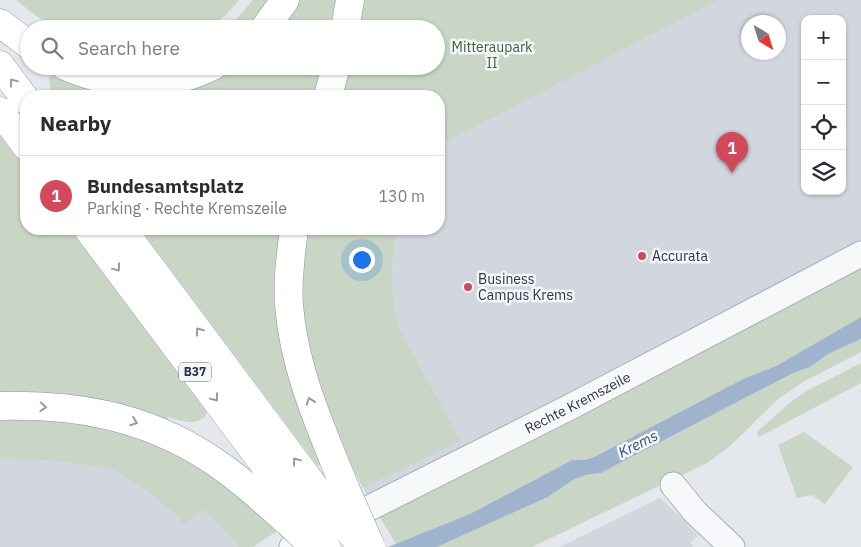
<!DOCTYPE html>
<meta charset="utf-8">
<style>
body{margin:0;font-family:"IBM Plex Sans",sans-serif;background:#f2f2f3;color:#2b2b33}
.controls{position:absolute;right:15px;top:15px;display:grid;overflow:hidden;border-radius:10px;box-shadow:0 1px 4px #0004}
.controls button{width:45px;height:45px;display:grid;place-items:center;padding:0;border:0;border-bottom:1px solid #e1e1e2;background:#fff;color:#2b2b33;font:25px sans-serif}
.compass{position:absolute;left:741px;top:15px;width:45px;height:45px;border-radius:50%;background:#fff;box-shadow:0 1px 4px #0004;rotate:142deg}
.you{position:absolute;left:361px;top:259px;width:18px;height:18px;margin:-12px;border:4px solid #fff;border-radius:50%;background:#1a73e8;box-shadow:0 0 0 8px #1a73e833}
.badge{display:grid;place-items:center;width:32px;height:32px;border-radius:50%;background:#d1495b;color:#fff;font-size:16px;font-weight:700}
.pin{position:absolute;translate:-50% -41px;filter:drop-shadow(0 1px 2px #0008)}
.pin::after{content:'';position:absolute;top:26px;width:18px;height:15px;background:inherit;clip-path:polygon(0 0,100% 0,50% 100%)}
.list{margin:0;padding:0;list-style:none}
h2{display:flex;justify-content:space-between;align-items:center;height:65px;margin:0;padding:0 20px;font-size:21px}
h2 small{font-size:16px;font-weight:400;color:#7c7c81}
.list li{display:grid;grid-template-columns:32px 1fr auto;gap:15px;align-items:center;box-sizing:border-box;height:80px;padding:0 20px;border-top:1px solid #e1e1e2}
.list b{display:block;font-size:19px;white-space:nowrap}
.list p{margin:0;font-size:16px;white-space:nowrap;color:#7c7c81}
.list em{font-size:16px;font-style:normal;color:#7c7c81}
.icon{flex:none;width:28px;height:28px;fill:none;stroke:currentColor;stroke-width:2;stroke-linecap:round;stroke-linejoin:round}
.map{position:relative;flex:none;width:861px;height:547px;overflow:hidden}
.search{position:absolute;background:#fff;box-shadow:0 1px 4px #0004;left:20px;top:20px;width:425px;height:55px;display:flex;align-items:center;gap:12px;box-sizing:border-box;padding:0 18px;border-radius:28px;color:#7c7c81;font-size:19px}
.panel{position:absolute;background:#fff;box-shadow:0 1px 4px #0004;left:20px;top:90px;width:425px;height:145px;border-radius:20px}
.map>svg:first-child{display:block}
</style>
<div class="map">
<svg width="861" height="547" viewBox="0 0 861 547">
<rect width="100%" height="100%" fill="#e4e7ec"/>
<path fill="#d2d6de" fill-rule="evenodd" d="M 719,0 L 861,0 L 861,264 L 379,516 L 363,488 L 461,441 L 399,327 L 393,309 L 391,290 L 397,229 L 439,229 L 439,146 ZM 805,19 L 842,19 L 842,191 L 805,191 ZM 748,22 L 778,22 L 778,52 L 748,52 Z
M 0,447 L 49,448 L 180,485 L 249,547 L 0,547 Z
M 660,498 L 683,519 L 698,536 L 690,543 L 694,547 L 559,547 Z"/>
<path fill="#c9d6c5" d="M 16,0 L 239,0 L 225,16 L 207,29 L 57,29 L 35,15 Z
M 253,0 L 274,0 L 257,22 L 249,29 L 226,29 L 232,24 Z
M 296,0 L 341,0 L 335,29 L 278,29 Z
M 360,0 L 719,0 L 439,146 L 439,96 L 337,96 L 345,66 L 436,66 L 436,29 L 354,29 Z
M 234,66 L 325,66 L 317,96 L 52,96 L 49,78 L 53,74 L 61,78 L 218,76 Z
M 0,131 L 26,166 L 26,229 L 73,229 L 208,408 C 205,429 182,421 169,417 L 166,423 L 0,397 Z
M 140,229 L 286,229 L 322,462 L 321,465 L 318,466 Z
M 303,229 L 397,229 C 393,265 388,291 399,327 L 461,441 L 363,488 L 330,427 L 297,304 Z
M 861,264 L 861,317 L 776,366 L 743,379 L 594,457 L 585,460 L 572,460 L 470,514 L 396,544 L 379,516 Z
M 861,339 L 861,352 L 803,382 L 778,399 L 729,447 L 707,463 L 532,547 L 437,547 L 548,497 L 573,480 L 585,475 L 601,473 L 793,373 L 810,367 L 828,354 Z
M 861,363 L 861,383 L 759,437 L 757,432 L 792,401 L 808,390 Z
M 0,415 L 106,424 L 179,451 L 262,515 L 277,531 L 253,547 L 237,547 L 238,545 L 204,509 L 184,524 L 174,513 L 151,493 L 114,470 L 82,464 L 51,460 L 0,459 Z
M 804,432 L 853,467 L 825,504 L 812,495 L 797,498 L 778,445 Z"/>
<path fill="#9fb4cc" d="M 861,317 L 861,339 L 828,354 L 810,367 L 793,373 L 601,473 L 585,475 L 573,480 L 548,497 L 437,547 L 388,547 L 470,514 L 572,460 L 585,460 L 594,457 L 743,379 L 776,366 Z"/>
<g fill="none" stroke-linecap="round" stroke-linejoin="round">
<defs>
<g id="minor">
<path d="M 673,485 L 695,512 L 732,547"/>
<path id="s1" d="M 292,547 L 570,407 L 861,254"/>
</g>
<path id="major" d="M 0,65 L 26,100
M 0,111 L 26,146
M 88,229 L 302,515
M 122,229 L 325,501"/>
<path id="highway" d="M 0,23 L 29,45
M 264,29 L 285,0
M 345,29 L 350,0
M 65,66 C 102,82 144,89 184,77 C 194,75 203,70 213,66
M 328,96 L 336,66
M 294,229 C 291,254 287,280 289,305 C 294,370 321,428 345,488
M 0,406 C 76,404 144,416 209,458 C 238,477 263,500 289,523"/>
</defs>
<use href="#minor" stroke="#a9aeb7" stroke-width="27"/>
<use href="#major" stroke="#a3abb8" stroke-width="29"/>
<use href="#highway" stroke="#8b94a3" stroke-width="29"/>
<use href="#minor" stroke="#f7f8fa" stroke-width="25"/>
<use href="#major" stroke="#fff" stroke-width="28"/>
<use href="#highway" stroke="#fff" stroke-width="28"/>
<defs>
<path id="major-bridge" d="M 325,501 L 362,547
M 302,515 L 326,547"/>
<path id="highway-bridge" d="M 345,488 L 371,547
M 289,523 L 314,547"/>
</defs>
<use href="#major-bridge" stroke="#a3abb8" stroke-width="29" stroke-linecap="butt"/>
<use href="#highway-bridge" stroke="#8b94a3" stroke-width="29" stroke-linecap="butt"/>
<use href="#major-bridge" stroke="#fff" stroke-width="28"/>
<use href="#highway-bridge" stroke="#fff" stroke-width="28"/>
</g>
<defs><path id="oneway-chevron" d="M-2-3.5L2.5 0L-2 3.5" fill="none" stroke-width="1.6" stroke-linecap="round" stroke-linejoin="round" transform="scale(1.25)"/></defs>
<g stroke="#959aa2">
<use href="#oneway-chevron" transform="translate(13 82) rotate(-127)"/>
<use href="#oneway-chevron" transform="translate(117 268) rotate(53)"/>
<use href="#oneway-chevron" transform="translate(199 331) rotate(-127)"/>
<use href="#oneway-chevron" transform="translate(215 398) rotate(53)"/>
<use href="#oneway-chevron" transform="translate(310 401) rotate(-109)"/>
<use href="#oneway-chevron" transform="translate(43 407) rotate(3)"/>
<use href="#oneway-chevron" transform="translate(134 422) rotate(20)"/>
<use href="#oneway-chevron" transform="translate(296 461) rotate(-127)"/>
</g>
<g fill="#d1495b" stroke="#f4f6f9" stroke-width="2">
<circle cx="642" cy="256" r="5"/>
<circle cx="468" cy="287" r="5"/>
</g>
<g text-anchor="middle" stroke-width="5" stroke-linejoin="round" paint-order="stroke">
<rect fill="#f4f6f9" stroke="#676e7b" stroke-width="1" x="179" y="362.5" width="32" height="19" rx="4"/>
<g font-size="12" font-weight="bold" fill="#2b3445">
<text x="195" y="376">B37</text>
</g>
<g font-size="14" fill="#3f6138" stroke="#f4f6f9">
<text x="492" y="52">Mitteraupark<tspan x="492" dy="16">II</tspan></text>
</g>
<g font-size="14" fill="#2b3445" stroke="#f4f6f9" text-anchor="start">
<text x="652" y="261">Accurata</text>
<text x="478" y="284">Business<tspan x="478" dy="16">Campus Krems</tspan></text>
</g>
<g font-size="14" fill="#2b3445" stroke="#f4f6f9">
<text dy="5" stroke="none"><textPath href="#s1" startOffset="320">Rechte Kremszeile</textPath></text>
</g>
<g font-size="15" font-style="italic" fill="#34527a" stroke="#f4f6f9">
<text transform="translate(638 444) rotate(-27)" y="5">Krems</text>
</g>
</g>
</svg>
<div class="controls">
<button>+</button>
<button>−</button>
<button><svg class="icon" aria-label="locate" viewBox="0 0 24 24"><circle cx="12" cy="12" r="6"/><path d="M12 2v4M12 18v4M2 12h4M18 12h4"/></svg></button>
<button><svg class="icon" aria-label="layers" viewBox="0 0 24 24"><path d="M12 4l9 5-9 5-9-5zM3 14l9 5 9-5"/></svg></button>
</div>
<svg class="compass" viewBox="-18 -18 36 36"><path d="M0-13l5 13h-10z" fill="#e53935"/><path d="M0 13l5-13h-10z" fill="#7c7c81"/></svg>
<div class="you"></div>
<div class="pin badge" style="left:732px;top:173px">1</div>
<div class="search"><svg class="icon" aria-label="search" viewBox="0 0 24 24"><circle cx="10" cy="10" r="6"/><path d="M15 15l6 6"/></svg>Search here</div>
<section class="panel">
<h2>Nearby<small></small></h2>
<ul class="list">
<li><span class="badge">1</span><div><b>Bundesamtsplatz</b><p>Parking · Rechte Kremszeile</p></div><em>130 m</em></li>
</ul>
</section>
</div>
